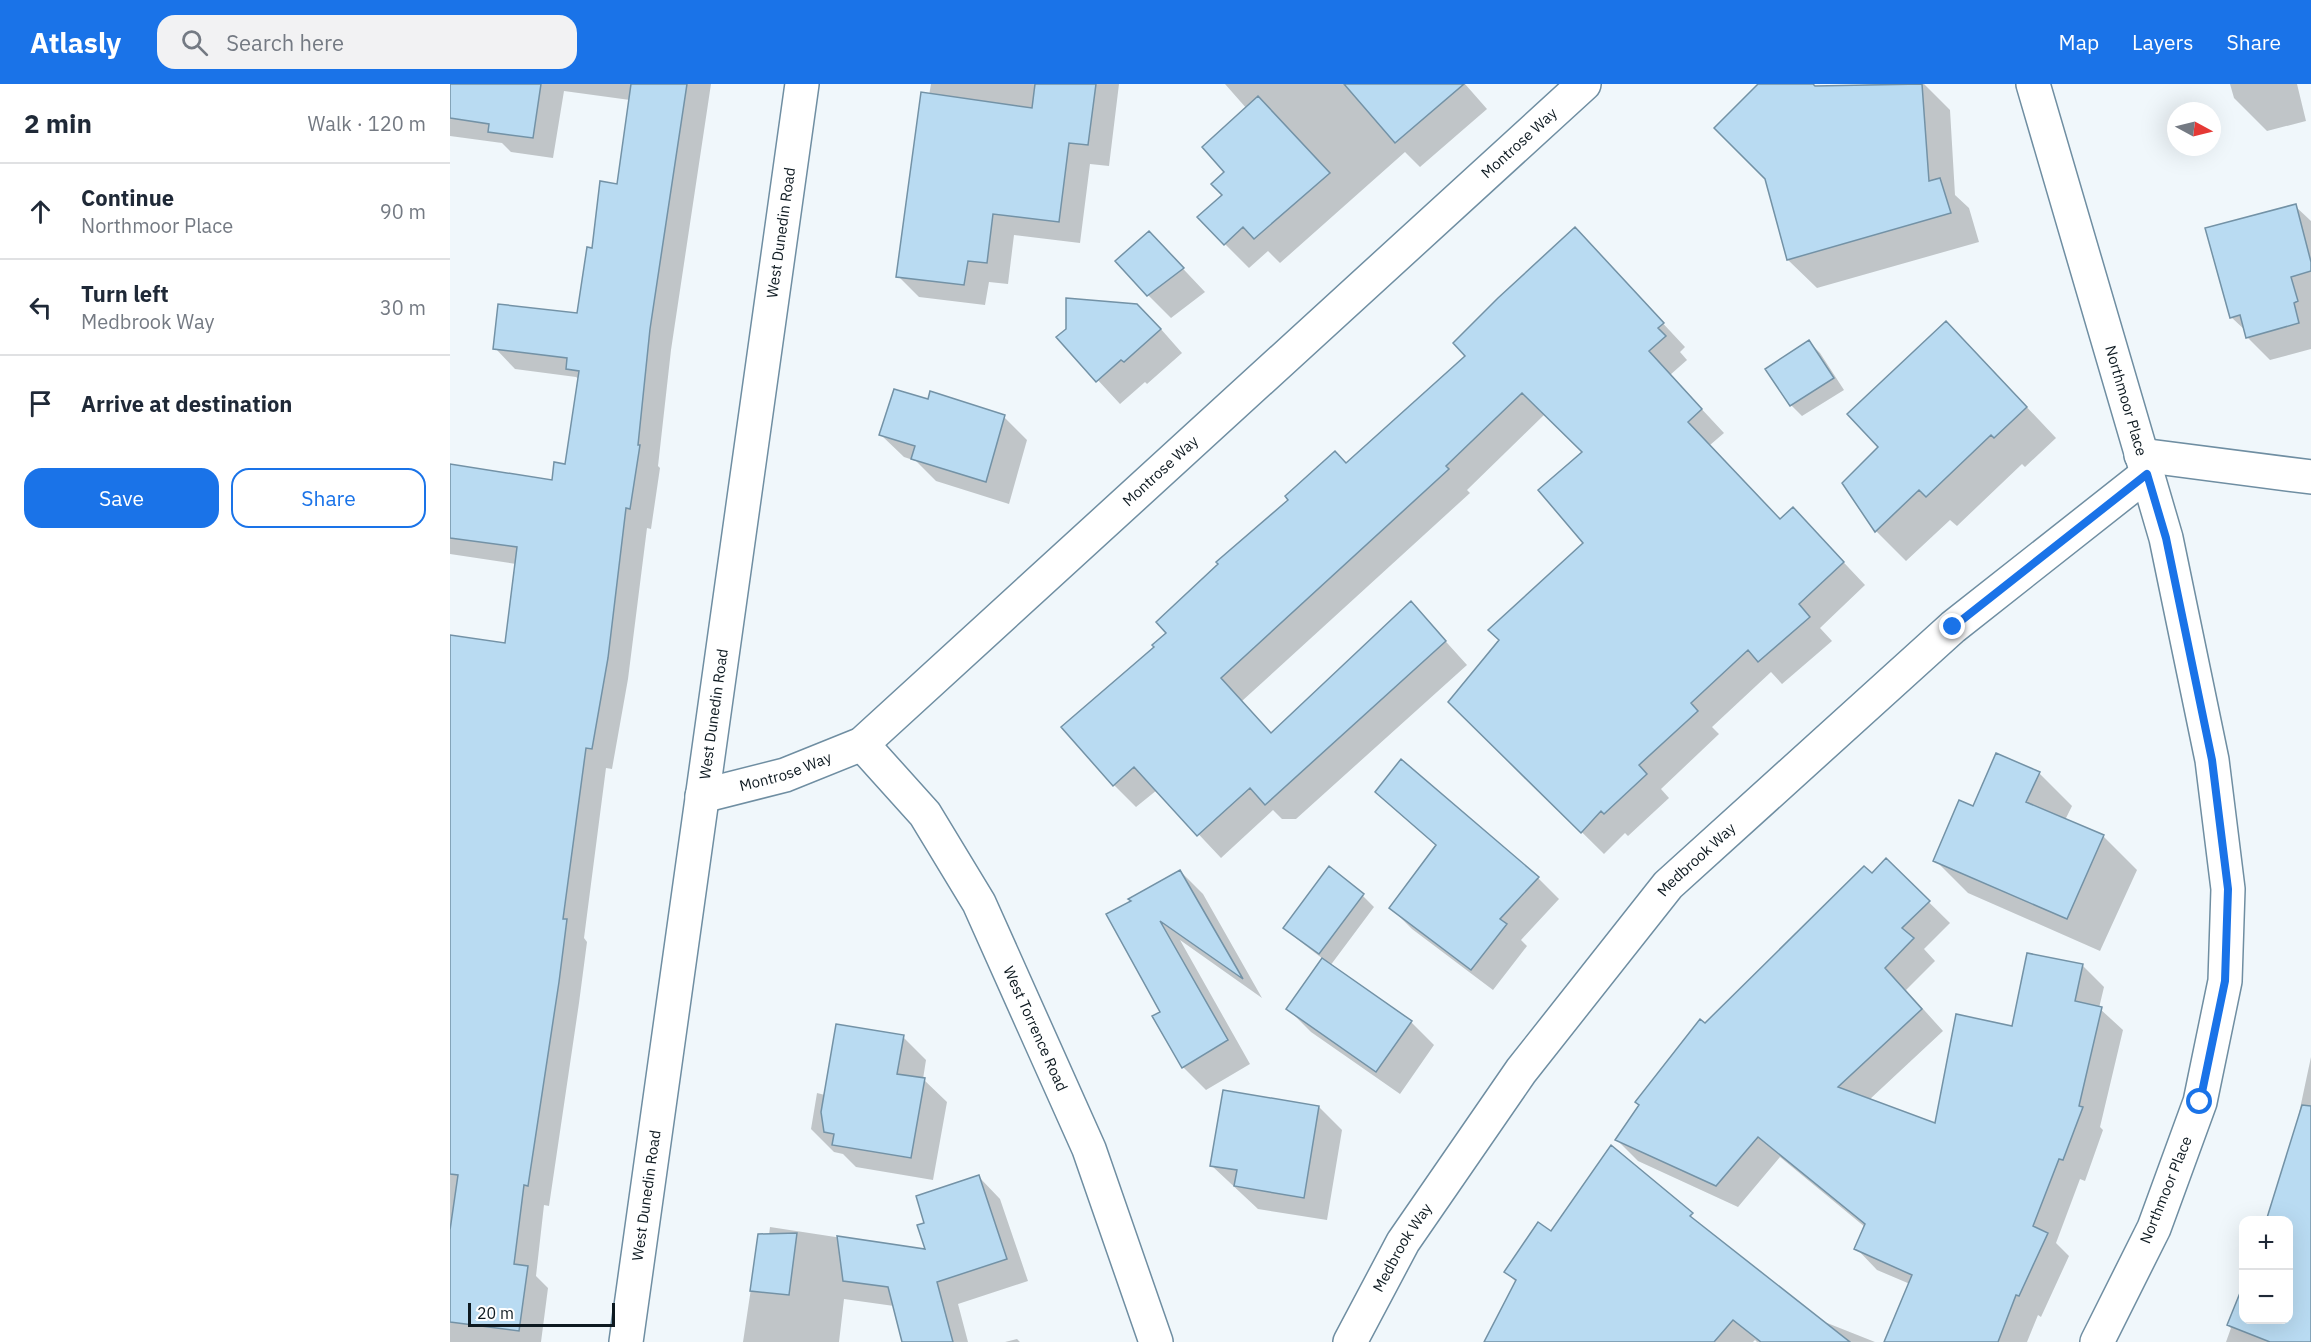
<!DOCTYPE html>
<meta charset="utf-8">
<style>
body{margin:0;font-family:"IBM Plex Sans",sans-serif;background:#f2f2f3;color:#1f2937}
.controls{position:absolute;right:18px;bottom:18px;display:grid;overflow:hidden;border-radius:12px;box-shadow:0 6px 24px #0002}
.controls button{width:54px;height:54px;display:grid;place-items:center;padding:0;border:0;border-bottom:2px solid #e0e1e3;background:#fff;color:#1f2937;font:30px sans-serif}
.compass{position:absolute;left:1717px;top:18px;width:54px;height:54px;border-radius:50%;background:#fff;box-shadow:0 6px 24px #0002;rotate:97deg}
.scale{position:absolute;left:18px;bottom:15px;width:147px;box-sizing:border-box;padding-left:6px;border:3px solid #0d1920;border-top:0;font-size:16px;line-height:21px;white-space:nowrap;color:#0d1920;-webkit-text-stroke:4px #fff;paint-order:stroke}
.stop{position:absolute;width:18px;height:18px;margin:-14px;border:4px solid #1a73e8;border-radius:50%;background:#fff}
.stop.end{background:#1a73e8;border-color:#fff;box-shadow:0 2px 6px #0008}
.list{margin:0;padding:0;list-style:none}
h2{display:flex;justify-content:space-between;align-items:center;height:78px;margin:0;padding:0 24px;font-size:26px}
h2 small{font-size:20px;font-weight:400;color:#747a83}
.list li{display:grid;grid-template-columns:39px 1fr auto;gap:18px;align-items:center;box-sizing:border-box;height:96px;padding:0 24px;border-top:2px solid #e0e1e3}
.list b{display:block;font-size:22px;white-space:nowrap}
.list p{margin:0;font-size:20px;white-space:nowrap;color:#747a83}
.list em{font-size:20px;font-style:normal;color:#747a83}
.actions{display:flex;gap:12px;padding:18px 24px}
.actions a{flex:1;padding:14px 0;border:2px solid #1a73e8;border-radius:18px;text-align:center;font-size:21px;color:#1a73e8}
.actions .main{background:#1a73e8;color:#fff}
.icon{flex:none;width:33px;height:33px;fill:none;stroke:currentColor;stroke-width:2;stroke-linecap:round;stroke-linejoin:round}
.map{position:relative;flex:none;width:1861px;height:1258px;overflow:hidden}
header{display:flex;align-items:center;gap:36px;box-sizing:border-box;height:84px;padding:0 30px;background:#1a73e8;color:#fff}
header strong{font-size:28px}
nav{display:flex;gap:33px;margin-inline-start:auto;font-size:21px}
.search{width:420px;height:54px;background:#f2f2f3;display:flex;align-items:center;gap:15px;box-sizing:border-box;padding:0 21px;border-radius:18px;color:#747a83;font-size:22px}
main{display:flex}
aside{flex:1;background:#fff}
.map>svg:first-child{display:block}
</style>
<header>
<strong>Atlasly</strong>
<div class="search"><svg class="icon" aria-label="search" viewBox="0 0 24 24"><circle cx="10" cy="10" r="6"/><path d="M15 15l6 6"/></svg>Search here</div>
<nav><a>Map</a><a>Layers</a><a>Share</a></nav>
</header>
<main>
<aside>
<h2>2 min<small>Walk · 120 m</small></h2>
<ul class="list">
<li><svg class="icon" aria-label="ahead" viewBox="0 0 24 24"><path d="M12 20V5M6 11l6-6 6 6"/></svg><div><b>Continue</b><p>Northmoor Place</p></div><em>90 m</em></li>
<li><svg class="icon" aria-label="left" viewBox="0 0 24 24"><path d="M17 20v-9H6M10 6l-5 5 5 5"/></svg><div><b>Turn left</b><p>Medbrook Way</p></div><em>30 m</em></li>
<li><svg class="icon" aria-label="arrive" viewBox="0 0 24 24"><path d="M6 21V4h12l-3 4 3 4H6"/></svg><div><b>Arrive at destination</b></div></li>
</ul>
<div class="actions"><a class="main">Save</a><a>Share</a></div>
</aside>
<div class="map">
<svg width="1861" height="1258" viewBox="0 0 1861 1258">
<rect width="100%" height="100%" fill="#f0f7fb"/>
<path fill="#0003" d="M 0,0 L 261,0 L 221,266 L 208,382 L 210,384 L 201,445 L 197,444 L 178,595 L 162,685 L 156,684 L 134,854 L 137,858 L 129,919 L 99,1122 L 94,1121 L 86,1192 L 98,1204 L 91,1258 L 0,1258 L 0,553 L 56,561 L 66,480 L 0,470 L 0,382 L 103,397 L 117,381 L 130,296 L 126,293 L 65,285 L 45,264 L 128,231 L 143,166 L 168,102 L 180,16 L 114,7 L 103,74 L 61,68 L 52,59 L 0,52 Z
M 481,0 L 669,0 L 659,82 L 640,80 L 630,159 L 564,151 L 558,200 L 539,198 L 535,221 L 469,213 L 448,192 Z
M 775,0 L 1015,0 L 1037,25 L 970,83 L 955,68 L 830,179 L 818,167 L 799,184 L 775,160 L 774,111 L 777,88 L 797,25 Z
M 1310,0 L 1361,0 L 1365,4 L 1424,0 L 1474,0 L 1500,26 L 1505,111 L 1519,124 L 1529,158 L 1367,204 L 1338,176 Z
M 1780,0 L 1847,0 L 1856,37 L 1817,47 L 1784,14 Z
M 1845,122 L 1861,137 L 1861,265 L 1820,276 L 1797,253 L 1796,247 L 1781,233 Z
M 1125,145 L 1235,263 L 1230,268 L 1237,276 L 1220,291 L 1274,349 L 1260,361 L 1331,437 L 1365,448 L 1415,501 L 1370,544 L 1382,557 L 1332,600 L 1321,588 L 1262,643 L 1269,650 L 1211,705 L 1219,714 L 1178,752 L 1175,749 L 1154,770 L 1000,618 L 1135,459 L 1134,368 L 1095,330 L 1017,406 L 1020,409 L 792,617 L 822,650 L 961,519 L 1017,581 L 846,735 L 832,735 L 823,726 L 771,774 L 707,706 L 686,723 L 664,701 L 706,563 L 897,381 L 1017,272 Z
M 721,172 L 755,208 L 721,234 L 698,211 Z
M 710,244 L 732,269 L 697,300 L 695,298 L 670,320 L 608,253 Z
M 1359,258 L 1370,269 L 1394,306 L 1352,332 L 1341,321 Z
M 1526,269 L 1606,354 L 1575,383 L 1572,380 L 1507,442 L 1500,436 L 1456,477 L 1426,447 L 1394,399 Z
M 479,317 L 554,333 L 577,356 L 559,420 L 486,397 L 466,377 L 454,373 L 431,351 Z
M 952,678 L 1088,794 L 1109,815 L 1071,856 L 1077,862 L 1043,906 L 962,845 L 941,824 L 987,762 L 927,708 Z
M 1589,689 L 1622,722 L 1615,736 L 1654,753 L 1687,786 L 1650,867 L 1518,809 L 1485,776 L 1523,724 Z
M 1436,776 L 1500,839 L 1474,865 L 1485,877 L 1456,906 L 1493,947 L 1419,1016 L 1486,1041 L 1563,943 L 1632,881 L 1654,903 L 1649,924 L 1673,946 L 1650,1043 L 1653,1046 L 1635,1097 L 1630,1095 L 1606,1159 L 1619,1172 L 1591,1233 L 1588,1231 L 1577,1258 L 1435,1258 L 1460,1200 L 1427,1186 L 1406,1164 L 1415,1143 L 1330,1073 L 1288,1123 L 1188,1077 L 1167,1056 L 1256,941 L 1422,791 Z
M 730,787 L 753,810 L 812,914 L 730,856 L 800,980 L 756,1006 L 733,983 L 712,928 L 658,831 Z
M 913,812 L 924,823 L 880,882 L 961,938 L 984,961 L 950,1010 L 861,948 L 838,925 L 873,875 L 847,855 L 835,844 Z
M 453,953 L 476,976 L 473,995 L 497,1018 L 483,1096 L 406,1083 L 393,1070 L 384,1068 L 361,1045 L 367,1009 L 375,1011 Z
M 1861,973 L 1861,1258 L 1776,1258 L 1781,1244 L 1778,1241 L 1794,1236 L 1838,1236 L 1838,1136 L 1845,1048 Z
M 869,1023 L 892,1046 L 877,1136 L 808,1125 L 762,1082 Z
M 529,1093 L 550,1115 L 578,1197 L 508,1220 L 518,1258 L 453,1258 L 444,1222 L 394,1215 L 389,1258 L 293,1258 L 309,1151 L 319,1151 L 320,1143 L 477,1167 L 476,1140 Z
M 1056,1188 L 1362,1233 L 1425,1258 L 1307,1258 L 1305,1256 L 1303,1258 L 1036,1258 L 1066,1198 Z
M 567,1255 L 570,1258 L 555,1258 Z"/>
<path fill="#b9dbf2" stroke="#7392a6" stroke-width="1.5" d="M 0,0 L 91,0 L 83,54 L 38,48 L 39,40 L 0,34 Z
M 181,0 L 237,0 L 200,245 L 188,361 L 190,361 L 180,425 L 176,424 L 158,574 L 142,665 L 136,664 L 113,835 L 117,835 L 109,898 L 78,1102 L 74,1101 L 64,1180 L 78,1182 L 69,1247 L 0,1238 L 0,1146 L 8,1091 L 0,1090 L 0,551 L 55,559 L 67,463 L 0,454 L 0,380 L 102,396 L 104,378 L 115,380 L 129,287 L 116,285 L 117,274 L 43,265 L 48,220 L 127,229 L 137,163 L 142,164 L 150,97 L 167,100 Z
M 585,0 L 646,0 L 638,61 L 619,59 L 609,138 L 543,130 L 537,179 L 518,177 L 514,201 L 446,193 L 471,8 L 582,24 Z
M 894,0 L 1014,0 L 945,59 Z
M 1308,0 L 1363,0 L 1365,2 L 1472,0 L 1479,97 L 1490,94 L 1501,129 L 1337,176 L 1315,95 L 1264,44 Z
M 808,12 L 880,89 L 804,155 L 793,143 L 774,161 L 747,133 L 772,111 L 761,100 L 774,88 L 752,63 Z
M 1846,120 L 1861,178 L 1861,187 L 1841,193 L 1848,217 L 1844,219 L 1849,239 L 1796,254 L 1790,231 L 1780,234 L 1755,144 Z
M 1125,143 L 1214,239 L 1208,244 L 1216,252 L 1199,267 L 1252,325 L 1238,338 L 1330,435 L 1343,423 L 1394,478 L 1349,520 L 1360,533 L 1308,578 L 1298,566 L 1241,619 L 1248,627 L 1189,681 L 1197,690 L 1154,730 L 1151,727 L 1131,749 L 998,618 L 1049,556 L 1038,546 L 1133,459 L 1088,406 L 1132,368 L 1072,309 L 996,382 L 999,385 L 771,594 L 821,649 L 961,517 L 996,557 L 815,721 L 800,704 L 747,752 L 684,683 L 663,702 L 611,643 L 704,563 L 702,561 L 716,549 L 706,538 L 768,480 L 766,478 L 838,416 L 835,412 L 885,367 L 896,379 L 1015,272 L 1003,259 L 1048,214 Z
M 699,147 L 734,184 L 697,212 L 665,177 Z
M 616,214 L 687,220 L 711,245 L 674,278 L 671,276 L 646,298 L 606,253 L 616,245 Z
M 1496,237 L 1577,323 L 1544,354 L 1541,351 L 1476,413 L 1469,406 L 1425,448 L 1392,399 L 1428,363 L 1397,330 Z
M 1359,256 L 1384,294 L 1340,322 L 1315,285 Z
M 444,305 L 478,315 L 480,307 L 555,331 L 536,398 L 461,375 L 465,362 L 429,351 Z
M 1546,669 L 1590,688 L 1576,718 L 1654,751 L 1617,835 L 1483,777 L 1509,716 L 1523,722 Z
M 951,675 L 1089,793 L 1050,835 L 1057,840 L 1021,886 L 939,824 L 986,761 L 925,708 Z
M 1436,774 L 1480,817 L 1452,844 L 1464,854 L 1435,884 L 1472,925 L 1388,1003 L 1485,1039 L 1506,930 L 1562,942 L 1577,869 L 1633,880 L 1625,917 L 1652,923 L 1629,1022 L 1633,1023 L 1613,1076 L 1609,1075 L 1583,1142 L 1598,1149 L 1569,1212 L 1566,1211 L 1548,1258 L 1434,1258 L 1462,1191 L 1404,1165 L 1415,1140 L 1308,1053 L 1266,1102 L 1165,1056 L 1189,1021 L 1185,1018 L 1250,935 L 1255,939 L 1414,782 L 1422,789 Z
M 879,782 L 914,810 L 869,870 L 833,844 Z
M 730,786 L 793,895 L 710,837 L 778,956 L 732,984 L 702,932 L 710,928 L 656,830 L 681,817 L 678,815 Z
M 872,874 L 962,937 L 926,988 L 836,925 Z
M 386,940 L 454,951 L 447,990 L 475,994 L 461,1074 L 382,1061 L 384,1050 L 374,1048 L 371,1028 Z
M 773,1006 L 869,1022 L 854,1114 L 784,1102 L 787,1086 L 760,1082 Z
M 1852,1021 L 1861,1022 L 1861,1258 L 1820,1258 L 1777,1241 L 1794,1199 L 1794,1236 L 1839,1236 L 1839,1137 L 1816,1137 Z
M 1161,1061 L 1243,1129 L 1240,1132 L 1400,1258 L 1311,1258 L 1283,1236 L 1264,1258 L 1034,1258 L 1066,1196 L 1054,1188 L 1088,1138 L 1101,1147 Z
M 529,1091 L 557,1175 L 487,1198 L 503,1258 L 452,1258 L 438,1203 L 393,1197 L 387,1152 L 475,1165 L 467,1141 L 474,1139 L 466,1112 Z
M 347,1149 L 339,1211 L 300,1207 L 308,1150 Z"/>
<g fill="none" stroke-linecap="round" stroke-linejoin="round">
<defs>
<g id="minor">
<path id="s1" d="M 1583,0 L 1716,454 L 1762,676 L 1778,805 L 1775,897 L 1750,1018 L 1704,1144 L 1647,1258"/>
<path d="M 1691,371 L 1861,393"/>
<path id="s2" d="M 412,660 L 475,730 L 529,819 L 639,1065 L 706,1258"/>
<path id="s3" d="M 252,712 L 335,691 L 412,660 L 1134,0"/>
<path id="s4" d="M 176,1258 L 352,0"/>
<path id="s5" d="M 900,1258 L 953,1158 L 1071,987 L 1218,801 L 1503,543 L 1697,390"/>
</g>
</defs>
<use href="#minor" stroke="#6f8ea2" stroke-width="36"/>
<use href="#minor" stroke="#fff" stroke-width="33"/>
</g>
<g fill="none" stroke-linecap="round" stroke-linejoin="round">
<path stroke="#1a73e8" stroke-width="8" d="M 1503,543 L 1697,390 L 1716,454 L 1762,676 L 1778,805 L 1775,897 L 1750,1018"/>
</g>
<g text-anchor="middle" stroke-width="4.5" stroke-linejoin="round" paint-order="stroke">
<g font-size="15" fill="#0d1920" stroke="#fff">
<text dy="5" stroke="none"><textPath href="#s3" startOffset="1059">Montrose Way</textPath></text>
<text dy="5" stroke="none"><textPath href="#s4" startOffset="1120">West Dunedin Road</textPath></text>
<text dy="5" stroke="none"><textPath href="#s1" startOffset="330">Northmoor Place</textPath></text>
<text dy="5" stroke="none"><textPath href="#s3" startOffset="573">Montrose Way</textPath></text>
<text dy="5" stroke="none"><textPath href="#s4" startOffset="634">West Dunedin Road</textPath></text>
<text dy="5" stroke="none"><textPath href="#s3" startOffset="87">Montrose Way</textPath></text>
<text dy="5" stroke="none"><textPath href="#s5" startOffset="596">Medbrook Way</textPath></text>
<text dy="5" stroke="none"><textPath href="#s2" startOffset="336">West Torrence Road</textPath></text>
<text transform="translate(1716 1106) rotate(-68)" y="5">Northmoor Place</text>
<text dy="5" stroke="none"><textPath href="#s4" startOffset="148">West Dunedin Road</textPath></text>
<text dy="5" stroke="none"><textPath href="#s5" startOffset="108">Medbrook Way</textPath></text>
</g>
</g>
</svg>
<div class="controls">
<button>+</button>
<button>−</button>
</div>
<svg class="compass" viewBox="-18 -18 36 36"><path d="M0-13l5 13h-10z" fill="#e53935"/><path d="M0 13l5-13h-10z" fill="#747a83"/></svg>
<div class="scale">20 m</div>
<div class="stop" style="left:1750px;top:1018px"></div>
<div class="stop end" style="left:1503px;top:543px"></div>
</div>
</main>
